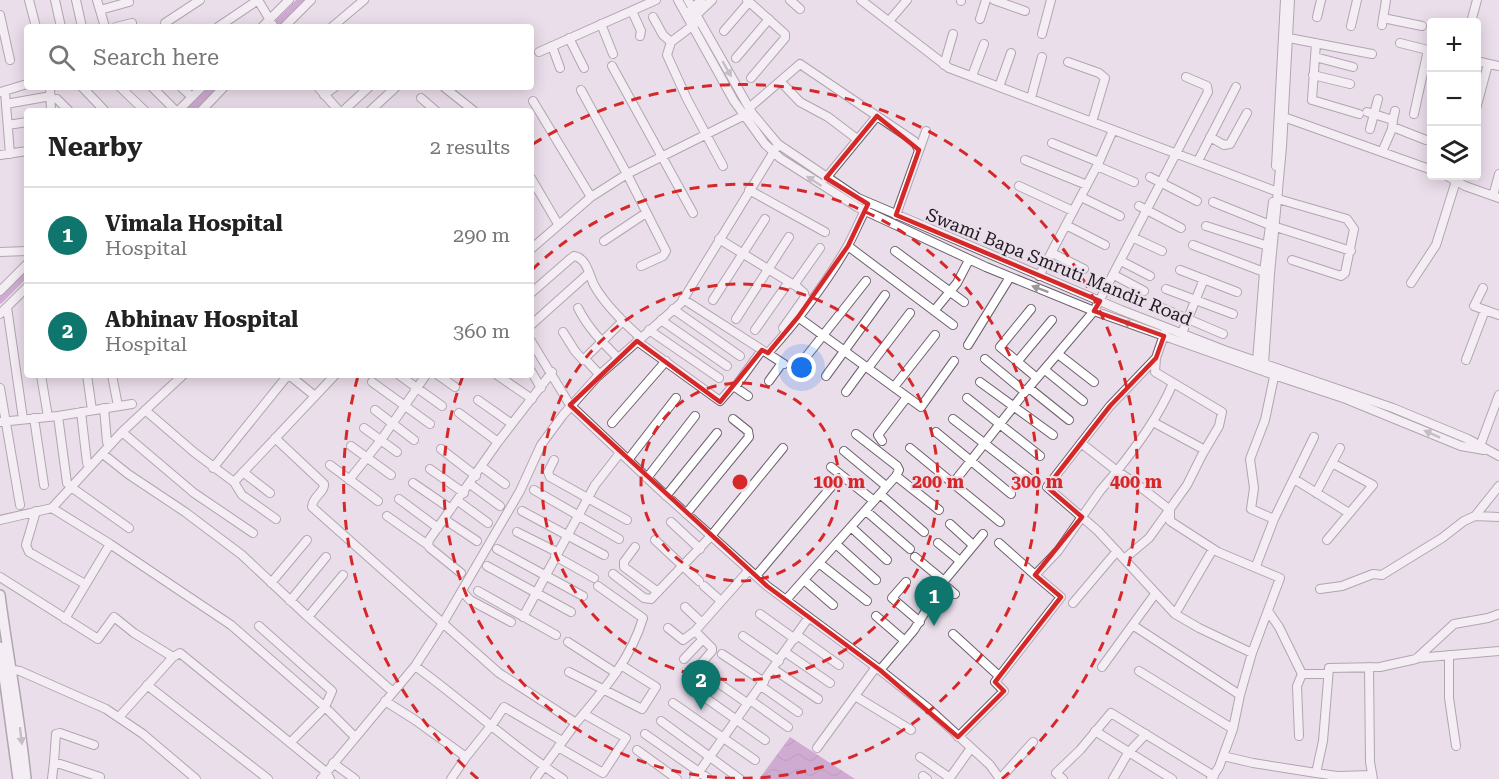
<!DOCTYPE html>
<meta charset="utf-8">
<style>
body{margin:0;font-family:"Roboto Serif",serif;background:#f2f2f2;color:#222}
.controls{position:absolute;right:18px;top:18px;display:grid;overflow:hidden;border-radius:6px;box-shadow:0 3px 15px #0003}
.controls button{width:54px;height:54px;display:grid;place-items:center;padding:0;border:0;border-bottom:2px solid #e0e0e0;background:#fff;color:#222;font:30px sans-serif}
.you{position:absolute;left:802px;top:368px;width:21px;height:21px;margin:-15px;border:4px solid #fff;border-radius:50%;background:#1a73e8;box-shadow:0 0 0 9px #1a73e833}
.badge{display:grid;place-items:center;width:39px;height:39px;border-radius:50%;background:#0f766e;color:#fff;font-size:20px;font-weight:700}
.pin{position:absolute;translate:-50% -50px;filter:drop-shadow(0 2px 3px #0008)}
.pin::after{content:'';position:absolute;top:32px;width:21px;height:18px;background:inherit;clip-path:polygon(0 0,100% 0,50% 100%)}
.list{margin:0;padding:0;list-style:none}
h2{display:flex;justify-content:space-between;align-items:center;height:78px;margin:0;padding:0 24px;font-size:26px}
h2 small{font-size:20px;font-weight:400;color:#767676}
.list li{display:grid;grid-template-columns:39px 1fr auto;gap:18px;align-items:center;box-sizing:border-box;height:96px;padding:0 24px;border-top:2px solid #e0e0e0}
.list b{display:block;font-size:22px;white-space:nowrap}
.list p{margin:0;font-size:20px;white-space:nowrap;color:#767676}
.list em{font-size:20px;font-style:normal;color:#767676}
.icon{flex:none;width:33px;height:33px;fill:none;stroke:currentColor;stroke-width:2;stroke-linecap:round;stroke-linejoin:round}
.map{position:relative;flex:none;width:1499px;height:779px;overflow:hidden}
.search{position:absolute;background:#fff;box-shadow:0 3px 15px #0003;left:24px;top:24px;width:510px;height:66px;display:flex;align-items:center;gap:15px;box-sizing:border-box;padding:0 21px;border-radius:6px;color:#767676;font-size:22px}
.panel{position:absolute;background:#fff;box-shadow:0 3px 15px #0003;left:24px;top:108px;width:510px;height:270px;border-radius:6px}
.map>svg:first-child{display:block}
</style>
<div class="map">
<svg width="1499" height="779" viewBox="0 0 1499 779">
<defs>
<pattern id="water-waves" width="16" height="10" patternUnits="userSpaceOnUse" patternTransform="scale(1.5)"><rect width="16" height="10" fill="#ad6db3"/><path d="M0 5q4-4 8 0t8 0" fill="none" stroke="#8c5991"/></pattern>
</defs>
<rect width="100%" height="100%" fill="#ebdeeb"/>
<path fill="url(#water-waves)" d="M 790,737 L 855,779 L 759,779 Z"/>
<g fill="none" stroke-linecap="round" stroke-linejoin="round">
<path stroke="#ad6db3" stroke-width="7" d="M 274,27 L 301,0
M 189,111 L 214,87
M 0,300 L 27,273"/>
<defs>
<path id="minor" d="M 29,0 L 36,27
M 55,0 L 61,27
M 76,0 L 82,27
M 97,0 L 105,27
M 678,0 L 734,101 L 765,144 L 780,158 L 857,207 L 986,267 L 1094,311 L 1274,375 L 1346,399 L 1461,446 L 1484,450
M 688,0 L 752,113 L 778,144 L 858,198 L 1121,310 L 1224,350 L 1393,408 L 1468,439 L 1499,456
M 747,0 L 785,34 L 785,38 L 751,78
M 790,0 L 800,9
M 861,0 L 949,68 L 1278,192
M 994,0 L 1025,11
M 961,1 L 961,0
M 100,10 L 129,2
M 632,11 L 641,31 L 640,36
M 690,11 L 701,0
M 0,15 L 10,60
M 653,17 L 663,35 L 671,42
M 1317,17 L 1321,0
M 693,18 L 712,0
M 1383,18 L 1422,26
M 980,19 L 986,0
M 889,21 L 907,0
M 1471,22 L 1477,0
M 165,23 L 200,0
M 696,23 L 671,42 L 667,55 L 687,99 L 723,166
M 601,24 L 613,54
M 1382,25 L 1386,0
M 1351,26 L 1357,0
M 116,27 L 132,23
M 218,27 L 258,0 L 274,27
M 262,27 L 289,0
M 284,27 L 311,0
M 332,27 L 364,0
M 724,31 L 749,2
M 1042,34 L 1051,0
M 569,38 L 584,68
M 1289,38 L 1372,54
M 1316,43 L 1312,100 L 1359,114
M 1400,43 L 1432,51
M 552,46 L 560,68
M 539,52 L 656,0
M 1315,57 L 1353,67
M 736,58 L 769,19
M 1476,61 L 1499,66
M 1068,62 L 1099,73 L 1105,78 L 1092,122
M 944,65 L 953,34
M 612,66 L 693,213
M 1313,75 L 1350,84
M 972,76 L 984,44
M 781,82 L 800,102 L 828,117 L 857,139
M 50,87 L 51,111
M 82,87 L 105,111
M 120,87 L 145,111
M 152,87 L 176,111
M 181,87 L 192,97
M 318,87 L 339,111
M 444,87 L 474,111
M 999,87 L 1011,53
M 581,90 L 627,174 L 666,251 L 663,256 L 641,266
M 1,92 L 27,84
M 5,92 L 10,154
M 324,95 L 335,87
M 421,98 L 436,111
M 1031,98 L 1042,57
M 57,99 L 69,111
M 533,101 L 591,197
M 6,104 L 51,96
M 749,108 L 800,64 L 914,141 L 919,150
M 1476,109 L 1488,64
M 178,111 L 202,87
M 201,111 L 224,87
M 343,111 L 369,87
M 370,111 L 396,87
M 1367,112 L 1393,120 L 1392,129 L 1382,152
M 1414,114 L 1428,50
M 1281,116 L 1432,170
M 1393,120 L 1395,111
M 8,125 L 27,122
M 1393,127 L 1426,140
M 1370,129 L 1378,99
M 1210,137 L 1224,145 L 1230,144 L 1247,113
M 1052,143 L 1099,162
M 0,155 L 27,151
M 1025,160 L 1087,185
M 1198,161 L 1236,87
M 1097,166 L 1134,182
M 1276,166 L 1285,0
M 1447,176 L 1465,186 L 1499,198
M 1150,177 L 1197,201
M 531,178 L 558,224
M 826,178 L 877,116
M 1019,186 L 1073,211
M 749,190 L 825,232
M 1493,196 L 1499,174
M 1081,197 L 1120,216
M 1278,199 L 1347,219 L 1354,229 L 1345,273 L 1341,276 L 1292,260
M 1213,202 L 1270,225 L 1351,251
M 1139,206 L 1181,228
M 896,215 L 926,131
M 1066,225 L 1105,245
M 1206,226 L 1268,246
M 1134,238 L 1162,251
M 719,239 L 794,285 L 820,248
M 604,241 L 646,213
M 1193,245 L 1264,272
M 848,246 L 953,325
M 531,249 L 591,197 L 627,174 L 747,114
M 895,251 L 964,302
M 0,252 L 27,251
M 1052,253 L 1084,269
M 1121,261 L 1150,276
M 1180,270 L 1237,292
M 1114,275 L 1144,291
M 1039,276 L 1099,162 L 1113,130
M 1411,283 L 1436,245 L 1456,181
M 1483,288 L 1474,306 L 1499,315
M 1166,289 L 1233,314
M 0,291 L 27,264
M 531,293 L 570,259 L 574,256 C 587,258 589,275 594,285 C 605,305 624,323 641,338
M 683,299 L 784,364
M 713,300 L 765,219
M 7,307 L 23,419
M 1160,307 L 1223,334
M 578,308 C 588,328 602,342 618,358
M 673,309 L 740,356
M 1031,309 L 1000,347 L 1037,378
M 934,311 L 957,283 L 969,260
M 0,314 L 27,287
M 798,317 L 921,407 L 954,361
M 736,319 L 789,237
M 661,320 L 727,366
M 531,325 L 589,273
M 783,328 L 805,297 L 804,293 L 795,285
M 649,330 L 719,378
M 755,330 L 788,283
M 563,332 L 575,351 L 583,360 L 623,321
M 1182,333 L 1204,279
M 531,341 L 570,405 L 660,490 L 767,586 L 880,670 L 929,709 L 990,765 L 1000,779
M 637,341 L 720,401 L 733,386 L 735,387 L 762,350
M 968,345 L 1010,277
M 768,353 C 797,321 825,285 847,247 C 854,235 859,221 866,209
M 1058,354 L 1094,382
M 1156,358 L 1110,406 L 1047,487 L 1098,531 L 1175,614 L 1199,628 L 1252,653
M 585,359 L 599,374
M 985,359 L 1025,392
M 1466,360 L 1485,310
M 1017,362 L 1052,320
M 1257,362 L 1264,272 L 1273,202
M 1264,364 L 1270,274 L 1282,147 L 1290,0
M 798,367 L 866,281
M 868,368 L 910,313
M 1045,370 L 1083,401
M 531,371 L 541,388
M 41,375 L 48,417
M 87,375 L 92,410
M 112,375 L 118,406
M 289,375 L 315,396
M 399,375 L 442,406
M 438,375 L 455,387
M 497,375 L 532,399
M 826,376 L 885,295
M 769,381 L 782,363
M 372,382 L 430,424
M 980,382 L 1053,435
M 735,387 L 748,396
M 894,387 L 935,335
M 0,388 L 20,505
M 1029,388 L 1069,420
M 846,392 L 865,366
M 967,398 L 1040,456
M 478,400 L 512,424
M 104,408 L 107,442
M 145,410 L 195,453 L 234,482 L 335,375
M 375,410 L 414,440
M 81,412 L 87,463
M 459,413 L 498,442
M 58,416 L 67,483
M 34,418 L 44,485
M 953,419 L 1030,479
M 0,422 L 58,416 L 132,404
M 1153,422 L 1205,450
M 612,423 L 666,361
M 364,428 L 397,452
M 122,432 L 194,493 L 253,533
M 936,432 L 1011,494
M 856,434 L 897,466 L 899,470 L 896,476
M 275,438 L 324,484 C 325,492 312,497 312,507 L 499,673 L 576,723 C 603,691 631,659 643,618 L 598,586
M 882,441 L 878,435 L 907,397
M 351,446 L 391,475
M 1480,446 L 1499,395
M 910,448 L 1000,522
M 441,449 L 476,476
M 844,451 L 886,486
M 103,454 L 128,474 L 185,512 L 242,555 L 308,617 L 393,692
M 554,460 L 548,472 L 550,477 L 627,520
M 628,460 L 676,398
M 330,465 L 378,501
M 482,467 L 505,484
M 831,467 L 874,501
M 213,468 L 288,375
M 430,469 L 464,493
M 243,472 L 270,493
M 647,478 L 695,416
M 1294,479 L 1349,513
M 349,480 L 381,440 L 426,375
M 234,482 L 242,495 L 276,519
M 954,482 L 1025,392 L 1094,311 L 1208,92 L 1207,86 L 1186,77
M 413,483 L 451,509
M 470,484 L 500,506
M 71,487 L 129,528
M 534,490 L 619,539
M 1316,493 L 1340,448
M 880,494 L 924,532
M 666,496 L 717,433
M 399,499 L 438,528
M 458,501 L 488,523
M 52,508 L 110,544 L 231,625 L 325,707 L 355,737
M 1170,510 L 1170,521 L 1218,552 L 1280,578 L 1252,653 L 1240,695 L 1233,729 L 1219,767 L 1211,779
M 1170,510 L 1138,485 L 1117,471 C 1139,443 1159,416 1173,383
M 36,511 L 26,545 L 29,552 L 85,584
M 522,511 L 604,555
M 866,511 L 910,549
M 686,514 L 749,437 L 748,431 L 733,419
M 387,516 L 428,545
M 1475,516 L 1499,486
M 444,519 L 477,541
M 1274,519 L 1314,437
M 0,520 L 52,508 L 122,432 L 183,375
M 671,522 L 700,549
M 950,524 L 973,545
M 851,527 L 887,560
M 517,532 L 557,552
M 655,540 L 699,581
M 1327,540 L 1373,485 L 1332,463
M 938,543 L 960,561
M 999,543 L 1035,575 L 1058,551 L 1100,491 L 1117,471 L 1081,443
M 836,544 L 876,580
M 635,547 L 624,562 L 624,567 L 658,592
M 497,549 L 583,596
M 555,556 L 594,578
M 915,557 L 944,581
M 1124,559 L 1149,538 L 1187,485 L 1202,455 L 1219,426 L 1222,412 L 1155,372 L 1156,358 L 1165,332
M 819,563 L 867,601
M 487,566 L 571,612
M 1256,566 L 1274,519 L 1251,509 L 1254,488 L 1250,459 L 1265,420 L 1275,372
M 461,573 L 430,548 L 428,545 L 429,540 L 498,442 L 552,372
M 613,574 L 644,598 L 651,599 L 711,536 L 783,448
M 756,576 L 831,487
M 0,577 L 98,639 L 114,617 L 134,633 L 173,657 L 180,653 L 326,772 L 330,779
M 804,580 L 833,605
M 906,582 L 892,598 L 920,622
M 271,583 L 307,540
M 942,583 L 955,594
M 704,586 L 721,601
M 1320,589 L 1342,586 L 1373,574 L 1382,575 L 1442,538 L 1464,521 L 1475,516 L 1499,517
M 462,591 L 470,600 L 511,622
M 478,591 L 556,635
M 786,600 L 896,476 L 939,510
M 290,601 L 326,557
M 1073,603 L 1117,551
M 685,607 L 702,623
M 1268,611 L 1279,627 L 1302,674
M 760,614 L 795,639
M 1175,614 L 1213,549
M 876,616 L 905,641
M 308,617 L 343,575
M 523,617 L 595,485 L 620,453
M 65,619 L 110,544
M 259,626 L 332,691 L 325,707 L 290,743
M 1134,626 L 1240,695
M 668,628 L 683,640 L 695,631
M 953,634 L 999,676
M 797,635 L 839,665
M 743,636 L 779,661
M 568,642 L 616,673
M 785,652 L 830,683
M 722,654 L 764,682
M 1449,655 L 1449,698 L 1456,746
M 1417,658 L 1499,651
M 684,659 L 703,639
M 415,666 C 465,702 510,745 563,779
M 1102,667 L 1155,594
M 1369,667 L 1370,762 L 1373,779
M 8,669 L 20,671 L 106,709 L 143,734 L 196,779
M 773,669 L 818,699
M 880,670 L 914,630 L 944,581 L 983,534
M 1139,671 L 1233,729
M 569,672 L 642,709 L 656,687 L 621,665
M 692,674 L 712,651 L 712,648 L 695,631 L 749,570
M 714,680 L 747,703
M 147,685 L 268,779
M 761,686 L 798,712
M 693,689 L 765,740
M 855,696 L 911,730
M 750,700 L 788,727
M 385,701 L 415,720 L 466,757 L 494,722 L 504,707 L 562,741
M 673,703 L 755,760
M 119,717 L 173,657
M 661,721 L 740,779
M 1095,731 L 1172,779
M 645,734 L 709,779
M 1299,736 L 1297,686 L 1302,674 L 1328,674
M 958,737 L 1004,691 L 995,682 L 1061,597 L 1035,575
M 558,747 L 603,773 L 626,738 L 584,714
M 817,748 L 876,667
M 637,750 L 677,779
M 1223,756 L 1253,763 L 1316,773 L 1323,741 L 1329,668 L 1380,667 L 1416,659 L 1454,624 L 1488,618 L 1499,614
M 920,757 L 950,778
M 54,762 L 56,734 L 60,733 L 94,745
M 333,763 L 355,779
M 1316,773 L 1337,776 L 1372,775
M 923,776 L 927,779
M 52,779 L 54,762 L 100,777
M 321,779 L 415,666 L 443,623 L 520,491 L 541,445 L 563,415 L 597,377 L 681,303 L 776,148
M 451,779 L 466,757
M 535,779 L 576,723
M 694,779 L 809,617
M 949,779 L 971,748
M 1000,779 L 1033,742
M 1063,779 L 1056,773 L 1080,750 L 1111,713 L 1214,776
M 1113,779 L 1128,753 L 1146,734"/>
<path id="major" d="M 0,595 C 8,657 20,717 26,779
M 0,647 L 18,779"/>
</defs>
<use href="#minor" stroke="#6b606c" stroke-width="10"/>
<use href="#major" stroke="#6b606c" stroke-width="12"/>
<use href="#minor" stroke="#fff" stroke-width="8"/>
<use href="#major" stroke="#fff" stroke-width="9"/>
</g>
<defs><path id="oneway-solid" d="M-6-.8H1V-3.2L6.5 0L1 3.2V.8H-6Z" transform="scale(1.5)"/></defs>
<g fill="#9a989a">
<use href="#oneway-solid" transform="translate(727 69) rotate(60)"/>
<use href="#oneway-solid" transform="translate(814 181) rotate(-147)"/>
<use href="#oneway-solid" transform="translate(1040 289) rotate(-159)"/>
<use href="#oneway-solid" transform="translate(1131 324) rotate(-160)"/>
<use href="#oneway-solid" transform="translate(1432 434) rotate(-156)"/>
<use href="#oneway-solid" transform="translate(21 736) rotate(83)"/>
</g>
<path d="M0 0H1499V779H0ZM 877,116 L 919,150 L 896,215 L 1100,301 L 1094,311 L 1164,336 L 1156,358 L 1110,406 L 1047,487 L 1082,517 L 1035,575 L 1061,597 L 995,682 L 1004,691 L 958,737 L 880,670 L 767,586 L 570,405 L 637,341 L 720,402 L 762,350 L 768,353 L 798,317 L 848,246 L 868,204 L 826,178 Z" fill="#ebdeeb" fill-opacity=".55" fill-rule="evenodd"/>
<path fill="none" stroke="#d62828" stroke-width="4.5" stroke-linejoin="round" d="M 877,116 L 919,150 L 896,215 L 1100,301 L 1094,311 L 1164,336 L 1156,358 L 1110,406 L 1047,487 L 1082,517 L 1035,575 L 1061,597 L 995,682 L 1004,691 L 958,737 L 880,670 L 767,586 L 570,405 L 637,341 L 720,402 L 762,350 L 768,353 L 798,317 L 848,246 L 868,204 L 826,178 Z"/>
<g fill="none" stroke="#d62828" stroke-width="3" stroke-dasharray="10 8">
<circle cx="740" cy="482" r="99"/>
<circle cx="740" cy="482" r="198"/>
<path d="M532 270A297 297 0 1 1 463 376"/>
<path d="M478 779A396 396 0 0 1 358 376M533 144A396 396 0 0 1 1002 779"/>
</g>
<g text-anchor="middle" stroke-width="4.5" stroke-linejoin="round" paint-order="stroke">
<g font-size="18" fill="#1f1b1f" stroke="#ebdeeb">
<text transform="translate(1059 267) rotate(22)" y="6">Swami Bapa Smruti Mandir Road</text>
</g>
</g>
<circle cx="740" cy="482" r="9" fill="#d62828" stroke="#ebdeeb" stroke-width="3"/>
<g font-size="18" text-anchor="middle" font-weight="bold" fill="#d62828" stroke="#ebdeeb" stroke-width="4.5" stroke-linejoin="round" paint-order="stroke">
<text x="839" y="488">100 m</text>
<text x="938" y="488">200 m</text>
<text x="1037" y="488">300 m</text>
<text x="1136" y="488">400 m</text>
</g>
</svg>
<div class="controls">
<button>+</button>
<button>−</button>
<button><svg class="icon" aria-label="layers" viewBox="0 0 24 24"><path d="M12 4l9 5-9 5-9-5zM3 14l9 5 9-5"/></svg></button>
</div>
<div class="you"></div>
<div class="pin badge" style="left:934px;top:626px">1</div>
<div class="pin badge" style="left:701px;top:710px">2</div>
<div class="search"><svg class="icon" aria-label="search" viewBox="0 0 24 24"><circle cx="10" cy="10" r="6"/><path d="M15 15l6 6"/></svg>Search here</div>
<section class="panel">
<h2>Nearby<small>2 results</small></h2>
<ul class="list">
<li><span class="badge">1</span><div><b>Vimala Hospital</b><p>Hospital</p></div><em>290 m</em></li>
<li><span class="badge">2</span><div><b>Abhinav Hospital</b><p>Hospital</p></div><em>360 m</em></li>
</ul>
</section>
</div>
